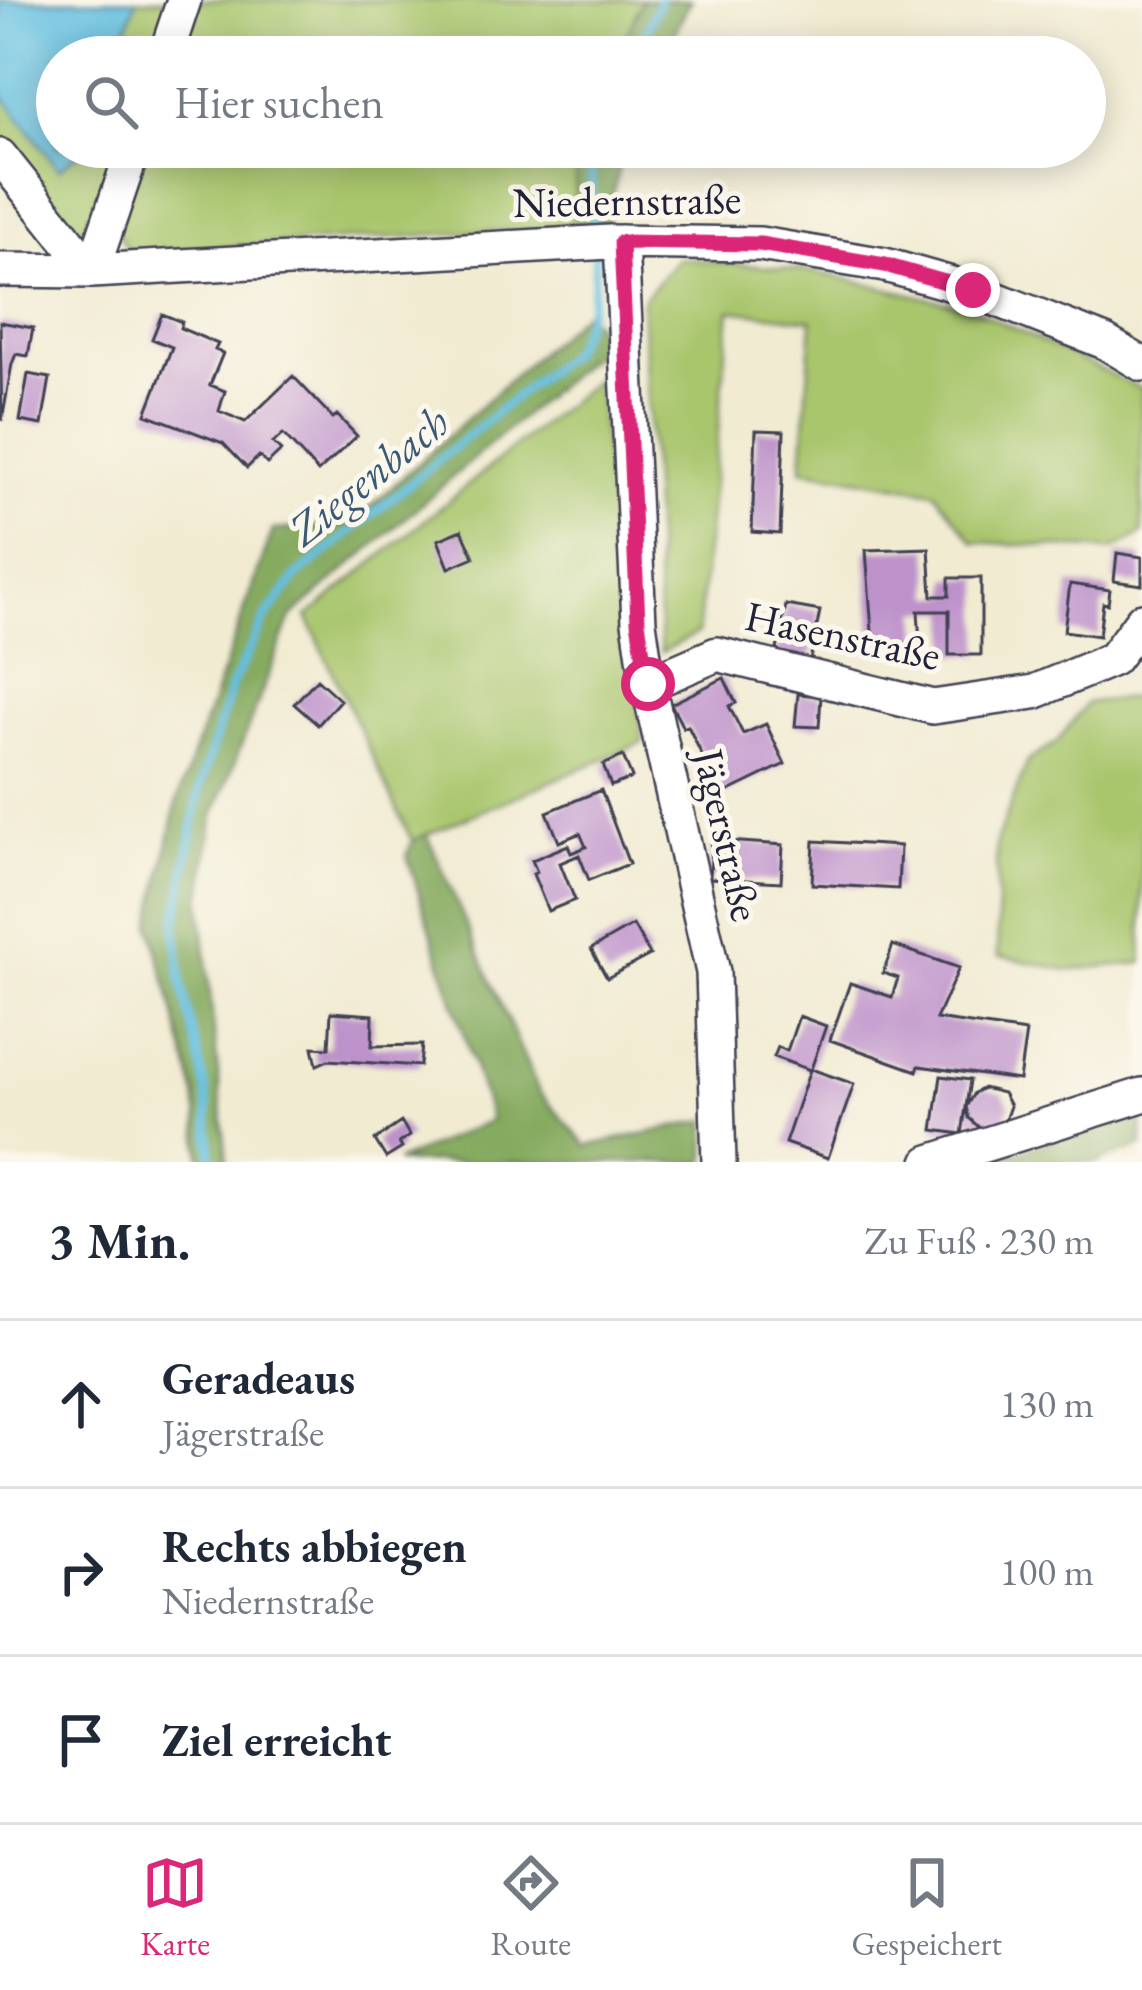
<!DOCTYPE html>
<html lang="de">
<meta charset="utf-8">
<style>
body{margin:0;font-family:"EB Garamond",serif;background:#f6f6f7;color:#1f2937}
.stop{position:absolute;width:36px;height:36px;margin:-27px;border:9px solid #db2777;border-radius:50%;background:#fff}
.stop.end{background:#db2777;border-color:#fff;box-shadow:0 3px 12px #0008}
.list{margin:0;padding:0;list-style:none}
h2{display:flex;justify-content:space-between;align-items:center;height:156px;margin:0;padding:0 48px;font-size:51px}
h2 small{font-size:39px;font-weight:400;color:#747a83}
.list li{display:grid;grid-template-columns:78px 1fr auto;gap:36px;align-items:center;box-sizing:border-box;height:168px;padding:0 48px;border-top:3px solid #e0e1e3}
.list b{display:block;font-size:45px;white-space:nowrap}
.list p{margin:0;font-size:39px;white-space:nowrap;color:#747a83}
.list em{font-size:39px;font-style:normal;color:#747a83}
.icon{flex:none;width:66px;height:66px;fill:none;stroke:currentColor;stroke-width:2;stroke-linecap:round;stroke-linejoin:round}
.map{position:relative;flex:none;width:1142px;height:1162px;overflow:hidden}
.search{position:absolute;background:#fff;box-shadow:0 6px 30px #0003;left:36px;right:36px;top:36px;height:132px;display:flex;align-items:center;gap:30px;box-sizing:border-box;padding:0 42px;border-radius:66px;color:#747a83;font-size:45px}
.sheet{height:660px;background:#fff}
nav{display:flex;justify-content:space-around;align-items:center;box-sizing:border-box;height:168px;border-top:3px solid #e0e1e3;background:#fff;font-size:33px;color:#747a83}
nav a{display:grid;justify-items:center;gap:6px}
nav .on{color:#db2777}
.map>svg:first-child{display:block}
</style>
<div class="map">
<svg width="1142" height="1162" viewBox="0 0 1142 1162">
<rect width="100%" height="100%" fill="#fbf7ec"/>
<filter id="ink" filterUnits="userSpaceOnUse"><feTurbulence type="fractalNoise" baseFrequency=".00833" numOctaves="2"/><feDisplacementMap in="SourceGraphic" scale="24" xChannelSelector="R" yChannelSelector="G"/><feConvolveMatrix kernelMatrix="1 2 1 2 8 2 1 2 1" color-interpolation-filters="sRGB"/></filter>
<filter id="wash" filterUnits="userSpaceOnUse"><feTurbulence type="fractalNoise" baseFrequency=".004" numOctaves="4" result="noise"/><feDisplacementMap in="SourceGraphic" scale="48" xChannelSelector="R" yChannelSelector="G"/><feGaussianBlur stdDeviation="2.7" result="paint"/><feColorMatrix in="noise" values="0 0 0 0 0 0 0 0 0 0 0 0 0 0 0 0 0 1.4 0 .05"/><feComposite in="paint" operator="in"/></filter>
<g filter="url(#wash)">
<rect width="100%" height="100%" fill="#f1ebd2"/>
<path fill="#a9c66d" stroke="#667454" stroke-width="3" d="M 136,0 L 170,0 L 151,57 L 118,57 Z
M 199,0 L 642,0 L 617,57 L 179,57 Z
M 0,92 L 59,169 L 86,147 L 120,147 L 92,230 L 70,229 L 0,143 Z
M 146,147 L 577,147 L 573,226 L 130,253 L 116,230 Z
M 678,258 L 816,272 L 971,308 L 1142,389 L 1142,534 L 1112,550 L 974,542 L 935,492 L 802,469 L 812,320 L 730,310 L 698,633 L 661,652 L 642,300 Z
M 596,380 L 643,742 L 412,841 L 307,617 Z
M 1142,697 L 1142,963 L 1068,970 L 998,956 L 996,843 L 1028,761 L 1057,742 L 1087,703 Z"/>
<path fill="#86ab60" stroke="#54664e" stroke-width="3" d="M 642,0 L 691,0 L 663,57 L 617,57 Z
M 577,147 L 623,147 L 607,223 L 573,226 Z
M 585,311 L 608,342 L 291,617 L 213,818 L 201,902 L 227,1162 L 201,1162 L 196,1096 L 151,925 L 177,801 L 273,530 L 351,525 Z
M 427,834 L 539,1092 L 587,1146 L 707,1120 L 706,1162 L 396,1162 L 491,1120 L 407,856 L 412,841 Z
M 1142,1110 L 1142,1146 L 1097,1162 L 988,1162 Z"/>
<path fill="#63c0e1" stroke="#42718e" stroke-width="3" d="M 0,0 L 136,0 L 117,57 L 57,57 L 57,147 L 86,147 L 59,169 L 0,92 Z"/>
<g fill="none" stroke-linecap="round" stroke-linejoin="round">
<path stroke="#63c0e1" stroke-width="8" d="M 634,57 L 660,0
M 594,235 L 591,171 L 597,147
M 212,1162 L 206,1089 L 182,984 L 176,927 L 200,787 L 232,684 L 266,617 L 297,576 L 569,353 C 592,314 595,295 595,250"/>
</g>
<g id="blocks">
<path fill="#bd92cb" d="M 162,314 L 182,322 L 180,328 L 218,344 L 215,350 L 223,353 L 210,385 L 225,391 L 219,411 L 245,422 L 293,376 L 333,418 L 337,415 L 357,436 L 318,472 L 283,434 L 273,443 L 281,451 L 267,464 L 259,456 L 247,468 L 223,443 L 146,414 L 172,347 L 152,339 Z
M 0,322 L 33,328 L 28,356 L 16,354 L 12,364 L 2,421 Z
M 28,374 L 50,378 L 42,425 L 20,421 Z
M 756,430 L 784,431 L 780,534 L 752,532 Z
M 462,530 L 474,557 L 449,568 L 438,540 Z
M 929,548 L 932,596 L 949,596 L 949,578 L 981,578 L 981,655 L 949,655 L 949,611 L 918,611 L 920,643 L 873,645 L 866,550 Z
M 1117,553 L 1142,557 L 1142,585 L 1114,581 Z
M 1070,584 L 1110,590 L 1108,604 L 1103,603 L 1099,636 L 1064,631 Z
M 786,605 L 820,611 L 809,665 L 775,659 Z
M 724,678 L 736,703 L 729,706 L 743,734 L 766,724 L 785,764 L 721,795 L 688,726 L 683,728 L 671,704 Z
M 317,679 L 340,700 L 318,725 L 294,704 Z
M 798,694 L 821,696 L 819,727 L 795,726 Z
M 623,756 L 632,778 L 611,786 L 603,765 Z
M 601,790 L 629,864 L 589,880 L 579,855 L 560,863 L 575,900 L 548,911 L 533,874 L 537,872 L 532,860 L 568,845 L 571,853 L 586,847 L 580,833 L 559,842 L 547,812 Z
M 712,840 L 783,845 L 781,882 L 710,878 Z
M 814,841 L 900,846 L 898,889 L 812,884 Z
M 633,925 L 650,955 L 607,978 L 591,949 Z
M 893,945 L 959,968 L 936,1019 L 1026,1032 L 1019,1080 L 919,1066 L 917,1071 L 830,1040 L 850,983 L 892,997 L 898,978 L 883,973 Z
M 331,1012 L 373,1015 L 372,1046 L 422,1045 L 420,1066 L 328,1060 L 317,1065 L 313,1047 L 329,1048 Z
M 799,1016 L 826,1026 L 811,1069 L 854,1084 L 828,1158 L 785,1143 L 810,1070 L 774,1057 L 778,1047 L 787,1051 Z
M 941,1076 L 970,1080 L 966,1107 L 974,1093 L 983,1088 L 1003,1093 L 1010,1106 L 1004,1123 L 981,1129 L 969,1118 L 966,1107 L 962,1134 L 933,1130 Z
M 401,1122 L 410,1136 L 399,1143 L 402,1148 L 386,1158 L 375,1140 Z"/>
</g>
</g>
<g filter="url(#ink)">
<use href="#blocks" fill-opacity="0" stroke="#414052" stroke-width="3"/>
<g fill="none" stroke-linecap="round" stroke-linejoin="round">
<defs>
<path id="minor" d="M 165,57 L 184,0
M 0,156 L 92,271
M 621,242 L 639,622 L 648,684 L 713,972 L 719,1162
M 0,270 L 92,271 L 610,242 L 760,244 L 885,265 L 973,290 L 1105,342 L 1142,364
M 92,271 L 134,147
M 648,684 L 717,654 L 933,707 L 1034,692 L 1113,659 L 1142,620
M 930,1162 L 1142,1095"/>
</defs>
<use href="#minor" stroke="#414052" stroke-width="38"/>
<use href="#minor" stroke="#fff" stroke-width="33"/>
</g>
</g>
<g fill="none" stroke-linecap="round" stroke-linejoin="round" filter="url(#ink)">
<path stroke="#db2777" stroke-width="15" d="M 648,684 L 638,622 L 621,242 L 760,244 L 885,265 L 973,290"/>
</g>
<g text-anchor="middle" stroke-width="10" stroke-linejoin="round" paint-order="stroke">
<g font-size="42" fill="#22223b" stroke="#fbf7ec">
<text transform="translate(627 200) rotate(-1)" y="15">Niedernstraße</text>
<text transform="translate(843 635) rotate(12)" y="15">Hasenstraße</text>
<text transform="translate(728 835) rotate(77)" y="15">Jägerstraße</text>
</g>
<g font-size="45" font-style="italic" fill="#395975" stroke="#fbf7ec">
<text transform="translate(368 475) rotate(-39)" y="16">Ziegenbach</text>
</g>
</g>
</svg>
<div class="stop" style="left:648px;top:684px"></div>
<div class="stop end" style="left:973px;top:290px"></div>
<div class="search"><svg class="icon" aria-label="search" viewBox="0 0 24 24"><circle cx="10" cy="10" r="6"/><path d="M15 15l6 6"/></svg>Hier suchen</div>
</div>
<section class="sheet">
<h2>3 Min.<small>Zu Fuß · 230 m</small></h2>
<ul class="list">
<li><svg class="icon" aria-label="ahead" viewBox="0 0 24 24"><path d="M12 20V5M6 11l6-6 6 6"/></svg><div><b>Geradeaus</b><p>Jägerstraße</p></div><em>130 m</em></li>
<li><svg class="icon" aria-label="right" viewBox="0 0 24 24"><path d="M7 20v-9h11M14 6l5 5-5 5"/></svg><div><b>Rechts abbiegen</b><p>Niedernstraße</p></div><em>100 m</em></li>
<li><svg class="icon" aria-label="arrive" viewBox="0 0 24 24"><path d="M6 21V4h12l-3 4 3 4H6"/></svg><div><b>Ziel erreicht</b></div></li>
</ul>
</section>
<nav>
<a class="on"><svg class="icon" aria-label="map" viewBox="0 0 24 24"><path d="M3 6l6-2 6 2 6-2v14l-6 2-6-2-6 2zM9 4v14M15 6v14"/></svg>Karte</a>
<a><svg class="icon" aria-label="directions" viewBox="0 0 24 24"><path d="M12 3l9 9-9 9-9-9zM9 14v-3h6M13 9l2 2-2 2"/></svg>Route</a>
<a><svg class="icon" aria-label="saved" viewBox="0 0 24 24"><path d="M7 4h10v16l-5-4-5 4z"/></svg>Gespeichert</a>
</nav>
